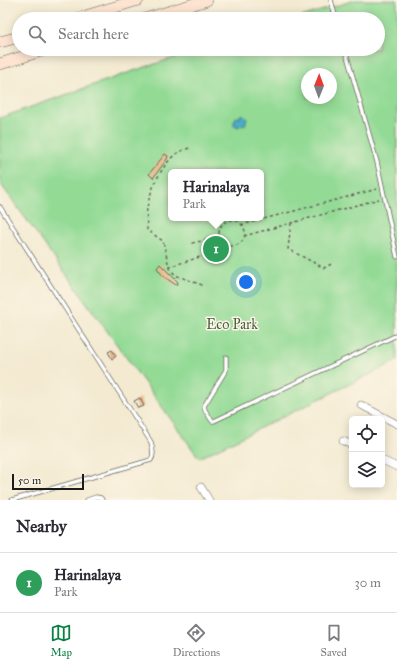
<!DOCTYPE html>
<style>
body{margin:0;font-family:"IM FELL Great Primer",serif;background:#f7f7f7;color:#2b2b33}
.controls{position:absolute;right:12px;bottom:12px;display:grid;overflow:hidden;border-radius:6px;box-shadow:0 2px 10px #0003}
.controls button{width:36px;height:36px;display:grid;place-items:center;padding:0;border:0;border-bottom:1px solid #e1e1e2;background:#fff;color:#2b2b33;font:20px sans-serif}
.compass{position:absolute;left:301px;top:68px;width:36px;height:36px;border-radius:50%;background:#fff;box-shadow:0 2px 10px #0003;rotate:1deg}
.scale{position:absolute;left:12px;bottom:10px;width:72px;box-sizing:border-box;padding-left:4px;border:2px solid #1c1c1c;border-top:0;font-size:11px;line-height:14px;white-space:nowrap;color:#1c1c1c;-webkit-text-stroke:3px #fcf5e5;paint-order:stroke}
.you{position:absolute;left:246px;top:282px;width:14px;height:14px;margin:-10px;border:3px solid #fff;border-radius:50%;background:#1a73e8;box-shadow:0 0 0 6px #1a73e833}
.badge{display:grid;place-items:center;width:26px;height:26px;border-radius:50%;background:#0b8043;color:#fff;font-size:13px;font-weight:700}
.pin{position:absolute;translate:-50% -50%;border:2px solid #fff;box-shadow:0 1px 4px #0006}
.popup{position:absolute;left:168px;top:169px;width:96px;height:52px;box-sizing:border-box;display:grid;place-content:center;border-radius:6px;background:#fff;filter:drop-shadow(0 1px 3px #0005);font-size:13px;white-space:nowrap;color:#7c7c81}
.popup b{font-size:15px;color:#2b2b33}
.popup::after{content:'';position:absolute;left:50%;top:100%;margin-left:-8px;border:8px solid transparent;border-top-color:#fff}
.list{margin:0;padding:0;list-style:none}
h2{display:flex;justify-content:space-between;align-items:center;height:52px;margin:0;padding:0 16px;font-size:17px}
h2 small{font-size:13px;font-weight:400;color:#7c7c81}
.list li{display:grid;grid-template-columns:26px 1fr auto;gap:12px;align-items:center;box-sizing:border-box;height:60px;padding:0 16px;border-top:1px solid #e1e1e2}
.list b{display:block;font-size:15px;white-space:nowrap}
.list p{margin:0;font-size:13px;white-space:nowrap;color:#7c7c81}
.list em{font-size:13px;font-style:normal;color:#7c7c81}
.icon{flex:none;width:22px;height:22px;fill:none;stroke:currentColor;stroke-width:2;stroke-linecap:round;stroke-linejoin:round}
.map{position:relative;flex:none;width:397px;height:500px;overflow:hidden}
.search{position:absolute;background:#fff;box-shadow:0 2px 10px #0003;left:12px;right:12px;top:12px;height:44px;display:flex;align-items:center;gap:10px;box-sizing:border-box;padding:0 14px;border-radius:22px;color:#7c7c81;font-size:15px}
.sheet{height:112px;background:#fff}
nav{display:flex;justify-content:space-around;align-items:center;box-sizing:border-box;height:56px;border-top:1px solid #e1e1e2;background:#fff;font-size:11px;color:#7c7c81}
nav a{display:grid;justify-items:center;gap:2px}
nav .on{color:#0b8043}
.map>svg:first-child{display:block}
</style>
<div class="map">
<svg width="397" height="500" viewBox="0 0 397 500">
<rect width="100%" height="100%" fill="#fcf5e5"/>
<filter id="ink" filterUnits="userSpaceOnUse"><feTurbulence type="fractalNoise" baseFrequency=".025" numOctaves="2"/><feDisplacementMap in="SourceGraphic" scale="8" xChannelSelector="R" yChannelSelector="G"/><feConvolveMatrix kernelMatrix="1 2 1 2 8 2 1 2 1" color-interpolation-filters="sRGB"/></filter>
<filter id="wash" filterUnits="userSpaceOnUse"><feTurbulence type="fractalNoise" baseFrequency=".012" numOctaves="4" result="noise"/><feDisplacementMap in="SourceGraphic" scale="16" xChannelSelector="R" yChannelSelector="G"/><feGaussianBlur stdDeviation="0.9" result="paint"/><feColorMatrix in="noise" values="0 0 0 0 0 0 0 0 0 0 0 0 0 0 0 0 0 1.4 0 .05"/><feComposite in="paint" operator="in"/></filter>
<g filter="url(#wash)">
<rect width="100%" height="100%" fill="#f3ead1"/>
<path fill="#93da95" stroke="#587b58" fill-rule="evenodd" d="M 355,0 L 397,0 L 397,361 L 199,458 L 0,183 L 0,118 L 136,70 L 202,49 L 378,49 L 378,19 L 295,19 ZM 307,74 L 331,74 L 331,98 L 307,98 ZM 171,172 L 261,172 L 261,218 L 171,218 Z"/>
<path fill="#4aadc9" stroke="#336472" d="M 240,115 L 244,115 L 247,118 L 245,125 L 242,126 L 240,124 L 239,127 L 234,125 L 234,122 L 236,117 L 240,118 Z"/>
<g id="blocks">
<path fill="#e9b683" d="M 165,154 L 168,156 L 167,159 L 153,178 L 149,174 Z
M 160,264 L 178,282 L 176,285 L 163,276 L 157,268 Z
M 112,350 L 116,356 L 112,359 L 108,352 Z
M 140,398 L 144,406 L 138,408 L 134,401 Z"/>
</g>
</g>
<g filter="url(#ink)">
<use href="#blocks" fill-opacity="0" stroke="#67645b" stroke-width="1"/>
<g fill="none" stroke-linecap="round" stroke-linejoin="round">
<defs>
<path id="lane" d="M 331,0 L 336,19
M 345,49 L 377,162 L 397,257
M 0,207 L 151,442 C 152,448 155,454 151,460 L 12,500
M 226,357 L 226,370 L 204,406 L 205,410 L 212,421 L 214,421 L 397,335
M 87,500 L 96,497 L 101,498 L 102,500"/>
<path id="street" d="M 361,405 L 397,424
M 343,441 L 352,445
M 382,460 L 397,467
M 201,487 L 209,500"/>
<path id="secondary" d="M 76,19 L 138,0
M 145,19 L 207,0
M 0,42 L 19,37
M 0,64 L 47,49"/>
</defs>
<use href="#lane" stroke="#67645b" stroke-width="5"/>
<use href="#street" stroke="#67645b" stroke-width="8"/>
<use href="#secondary" stroke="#67645b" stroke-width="12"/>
<path stroke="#67645b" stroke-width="1.5" stroke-dasharray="3 3" stroke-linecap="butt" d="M 189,148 C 185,150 180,151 177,153 C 162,164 150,190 147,208 C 146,215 147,223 147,230 L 163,241 L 169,267 L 215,252 L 225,244
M219 233a13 13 0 1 1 26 0a13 13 0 1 1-26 0Z
M 291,223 L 288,249 L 324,268 L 333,263
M 241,225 L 377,189
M 244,236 L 379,199
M 192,243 L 220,237
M 169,267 L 175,275 L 202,285"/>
<use href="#lane" stroke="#fff" stroke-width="3.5"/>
<use href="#street" stroke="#fff" stroke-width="7"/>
<use href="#secondary" stroke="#fde4d1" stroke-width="11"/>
</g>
</g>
<g text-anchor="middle" stroke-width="3" stroke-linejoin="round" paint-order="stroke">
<g font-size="14" fill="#465e46" stroke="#fcf5e5">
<text x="232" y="329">Eco Park</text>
</g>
</g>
</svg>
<div class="controls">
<button><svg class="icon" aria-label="locate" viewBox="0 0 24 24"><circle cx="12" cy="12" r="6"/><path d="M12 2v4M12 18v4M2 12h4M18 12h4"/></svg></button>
<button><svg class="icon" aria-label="layers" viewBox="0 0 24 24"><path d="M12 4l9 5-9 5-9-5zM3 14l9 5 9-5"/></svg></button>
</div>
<svg class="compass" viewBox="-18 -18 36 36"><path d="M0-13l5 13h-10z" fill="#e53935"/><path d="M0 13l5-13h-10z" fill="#7c7c81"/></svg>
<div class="scale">50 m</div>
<div class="you"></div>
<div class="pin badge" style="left:216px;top:249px;background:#2e9e5b">1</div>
<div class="popup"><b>Harinalaya</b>Park</div>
<div class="search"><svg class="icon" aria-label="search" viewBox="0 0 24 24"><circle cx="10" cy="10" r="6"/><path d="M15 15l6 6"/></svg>Search here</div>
</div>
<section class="sheet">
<h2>Nearby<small></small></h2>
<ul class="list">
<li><span class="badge" style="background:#2e9e5b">1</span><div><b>Harinalaya</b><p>Park</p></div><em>30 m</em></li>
</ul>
</section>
<nav>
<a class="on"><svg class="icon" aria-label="map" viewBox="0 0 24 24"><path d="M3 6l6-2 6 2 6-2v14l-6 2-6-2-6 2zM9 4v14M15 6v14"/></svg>Map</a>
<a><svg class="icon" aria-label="directions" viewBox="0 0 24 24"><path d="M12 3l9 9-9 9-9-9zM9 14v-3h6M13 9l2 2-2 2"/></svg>Directions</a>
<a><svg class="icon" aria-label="saved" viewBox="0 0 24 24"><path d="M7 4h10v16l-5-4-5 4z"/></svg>Saved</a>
</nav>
